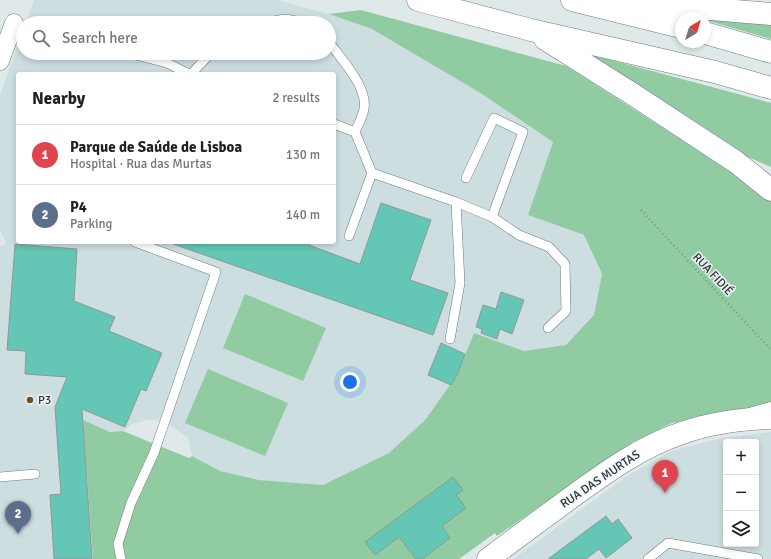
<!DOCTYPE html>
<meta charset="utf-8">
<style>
body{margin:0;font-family:Signika,sans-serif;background:#f6f6f6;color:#202124}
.controls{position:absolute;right:12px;bottom:12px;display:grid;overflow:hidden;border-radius:4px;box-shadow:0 2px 6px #0003}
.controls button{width:36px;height:36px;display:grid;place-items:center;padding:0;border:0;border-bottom:1px solid #e0e0e0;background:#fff;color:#202124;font:20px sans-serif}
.compass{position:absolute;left:675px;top:12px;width:36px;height:36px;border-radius:50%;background:#fff;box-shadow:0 2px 6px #0003;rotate:38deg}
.you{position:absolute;left:350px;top:382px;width:14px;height:14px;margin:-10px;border:3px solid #fff;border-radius:50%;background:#1a73e8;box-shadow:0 0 0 6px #1a73e833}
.badge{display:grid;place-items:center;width:26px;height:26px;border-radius:50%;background:#6f5025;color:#fff;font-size:13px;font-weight:700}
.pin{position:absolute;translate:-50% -33px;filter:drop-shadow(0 1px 2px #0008)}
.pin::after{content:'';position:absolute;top:21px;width:14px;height:12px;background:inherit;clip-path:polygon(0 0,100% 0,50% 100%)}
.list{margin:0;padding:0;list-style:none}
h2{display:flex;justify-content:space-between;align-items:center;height:52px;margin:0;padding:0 16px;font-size:17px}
h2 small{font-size:13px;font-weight:400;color:#757577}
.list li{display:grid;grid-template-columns:26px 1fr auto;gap:12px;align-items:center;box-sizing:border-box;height:60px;padding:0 16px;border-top:1px solid #e0e0e0}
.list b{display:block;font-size:15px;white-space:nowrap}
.list p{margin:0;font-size:13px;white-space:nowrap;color:#757577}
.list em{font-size:13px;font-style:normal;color:#757577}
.icon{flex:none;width:22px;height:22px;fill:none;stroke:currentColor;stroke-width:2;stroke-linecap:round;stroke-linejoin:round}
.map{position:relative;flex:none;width:771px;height:559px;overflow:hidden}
.search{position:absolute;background:#fff;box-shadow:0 2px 6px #0003;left:16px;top:16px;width:320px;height:44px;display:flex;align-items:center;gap:10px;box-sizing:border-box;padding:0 14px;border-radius:22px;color:#757577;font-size:15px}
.panel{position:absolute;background:#fff;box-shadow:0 2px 6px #0003;left:16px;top:72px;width:320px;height:172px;border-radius:4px}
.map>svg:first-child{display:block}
</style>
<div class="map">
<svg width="771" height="559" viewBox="0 0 771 559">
<rect width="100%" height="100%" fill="#e0e9ea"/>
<path fill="#cddee1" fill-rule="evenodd" d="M 34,0 L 276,0 L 329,14 L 372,29 L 482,94 L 553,142 L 528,215 L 584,235 L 602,274 L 594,315 L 566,345 L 524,351 L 474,333 L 457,375 L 425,420 L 389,453 L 323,485 L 259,480 L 220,471 L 192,456 L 188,438 L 164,421 L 147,420 L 132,424 L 123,431 L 110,432 L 83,421 L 93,559 L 0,559 L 0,246 L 6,244 L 0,230 L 0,95 L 23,31 L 23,53 L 329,53 L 329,23 L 26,23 ZM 18,74 L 334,74 L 334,242 L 18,242 Z
M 771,432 L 771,559 L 513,559 L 627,476 L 671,451 L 722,438 ZM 726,442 L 756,442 L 756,544 L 726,544 Z"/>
<path fill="#90cba2" d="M 361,10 L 566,66 L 757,188 L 771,201 L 771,405 L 672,423 L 633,442 L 497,536 L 495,533 L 459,559 L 93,559 L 83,420 L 110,432 L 123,431 L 189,458 L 192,456 L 220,471 L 259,480 L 323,485 L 389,453 L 425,420 L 457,375 L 474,333 L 524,351 L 566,345 L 594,315 L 602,274 L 584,235 L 528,215 L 553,142 L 482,94 L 372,29 L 329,14 Z
M 705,18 L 771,23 L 771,39 L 705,20 Z
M 596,56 L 771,103 L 771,167 L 741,154 L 595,61 Z
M 245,294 L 326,328 L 303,381 L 223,348 Z
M 208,369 L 288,403 L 265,456 L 185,423 Z"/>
<path fill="#64c6b5" stroke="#909896" d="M 381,203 L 431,220 L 410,280 L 448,293 L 433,335 L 173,244 L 174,242 L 310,242 L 309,245 L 360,264 Z
M 15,244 L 77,249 L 74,301 L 115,317 L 109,331 L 162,353 L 146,391 L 141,389 L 125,427 L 82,409 L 92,559 L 54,559 L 50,495 L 61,494 L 55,407 L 67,377 L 25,374 L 26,351 L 7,350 Z
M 501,292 L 524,300 L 512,334 L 500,329 L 497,339 L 481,333 L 482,329 L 476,327 L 483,305 L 496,309 Z
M 441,343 L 465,354 L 457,375 L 451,385 L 428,375 Z
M 453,477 L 463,490 L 456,495 L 466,508 L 442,526 L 450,538 L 422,559 L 416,559 L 399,537 L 375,555 L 365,542 Z
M 606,516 L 612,524 L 618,519 L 632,538 L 606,558 L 599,549 L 586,559 L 548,559 Z"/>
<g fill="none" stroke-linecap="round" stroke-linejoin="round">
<defs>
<path id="service" d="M 269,23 C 281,18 289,18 301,23
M 329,42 C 341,59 368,87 364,109 C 363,116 358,125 355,132
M 128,53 L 167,63 L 189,74
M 191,74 L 211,53
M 334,124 L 355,132 L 372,173 L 456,202 L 492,217 L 523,132 L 494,118 L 466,178
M 492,217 L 519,235 L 549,247 L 565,264 L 566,311 L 548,328
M 349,236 L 372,173
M 450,339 L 460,283 L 456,202
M 0,477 L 35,474
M 121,559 L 118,544 L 131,503 L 154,453 L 216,272 L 135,242
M 648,559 L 668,543 L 758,559"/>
<path id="minor" d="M 0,61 L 14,23"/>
<path id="tertiary" d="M 488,559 C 515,539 542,519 569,499 C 605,473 640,447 682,433 C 710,423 740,419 769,418"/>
<path id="trunk" d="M 418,0 L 531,30 L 715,72 L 771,88
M 572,0 L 681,27
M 604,0 L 771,14
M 705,33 L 771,52
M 545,39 L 634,95 L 736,162 L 771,190
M 750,419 L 771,413"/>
</defs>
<use href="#service" stroke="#71797a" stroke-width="10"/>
<use href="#minor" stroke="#71797a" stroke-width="19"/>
<use href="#tertiary" stroke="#71797a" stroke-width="23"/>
<use href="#trunk" stroke="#71797a" stroke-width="23"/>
<path stroke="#899091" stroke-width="2.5" stroke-dasharray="1 3" stroke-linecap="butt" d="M 641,210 L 771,350"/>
<use href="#service" stroke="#fff" stroke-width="9"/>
<use href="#minor" stroke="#fff" stroke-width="18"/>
<use href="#tertiary" stroke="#fff" stroke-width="22"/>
<use href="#trunk" stroke="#fff" stroke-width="22"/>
</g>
<circle fill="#6f5025" stroke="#edf6f8" stroke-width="1.5" cx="30" cy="400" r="4"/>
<g text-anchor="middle" stroke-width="3" stroke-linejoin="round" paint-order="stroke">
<g font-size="12" fill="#2f3233" stroke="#edf6f8">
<text transform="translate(713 274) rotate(47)" y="4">RUA FIDIÉ</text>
<text transform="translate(600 479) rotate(-34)" y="4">RUA DAS MURTAS</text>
</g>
<g font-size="12" fill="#2f3233" stroke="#edf6f8" text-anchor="start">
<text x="38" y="404">P3</text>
</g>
</g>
</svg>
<div class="controls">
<button>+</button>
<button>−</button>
<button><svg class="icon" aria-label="layers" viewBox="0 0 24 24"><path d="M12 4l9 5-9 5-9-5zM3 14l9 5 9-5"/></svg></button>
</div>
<svg class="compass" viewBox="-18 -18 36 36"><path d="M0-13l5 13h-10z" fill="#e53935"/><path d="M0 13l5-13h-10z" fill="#757577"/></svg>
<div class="you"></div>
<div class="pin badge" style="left:665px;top:493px;background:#e0444e">1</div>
<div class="pin badge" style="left:18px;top:534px;background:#5c6f8a">2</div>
<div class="search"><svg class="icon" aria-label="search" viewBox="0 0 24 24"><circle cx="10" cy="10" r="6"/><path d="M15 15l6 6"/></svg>Search here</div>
<section class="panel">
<h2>Nearby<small>2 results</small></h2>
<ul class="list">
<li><span class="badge" style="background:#e0444e">1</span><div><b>Parque de Saúde de Lisboa</b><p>Hospital · Rua das Murtas</p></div><em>130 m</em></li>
<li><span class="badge" style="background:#5c6f8a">2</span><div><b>P4</b><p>Parking</p></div><em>140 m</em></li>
</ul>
</section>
</div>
